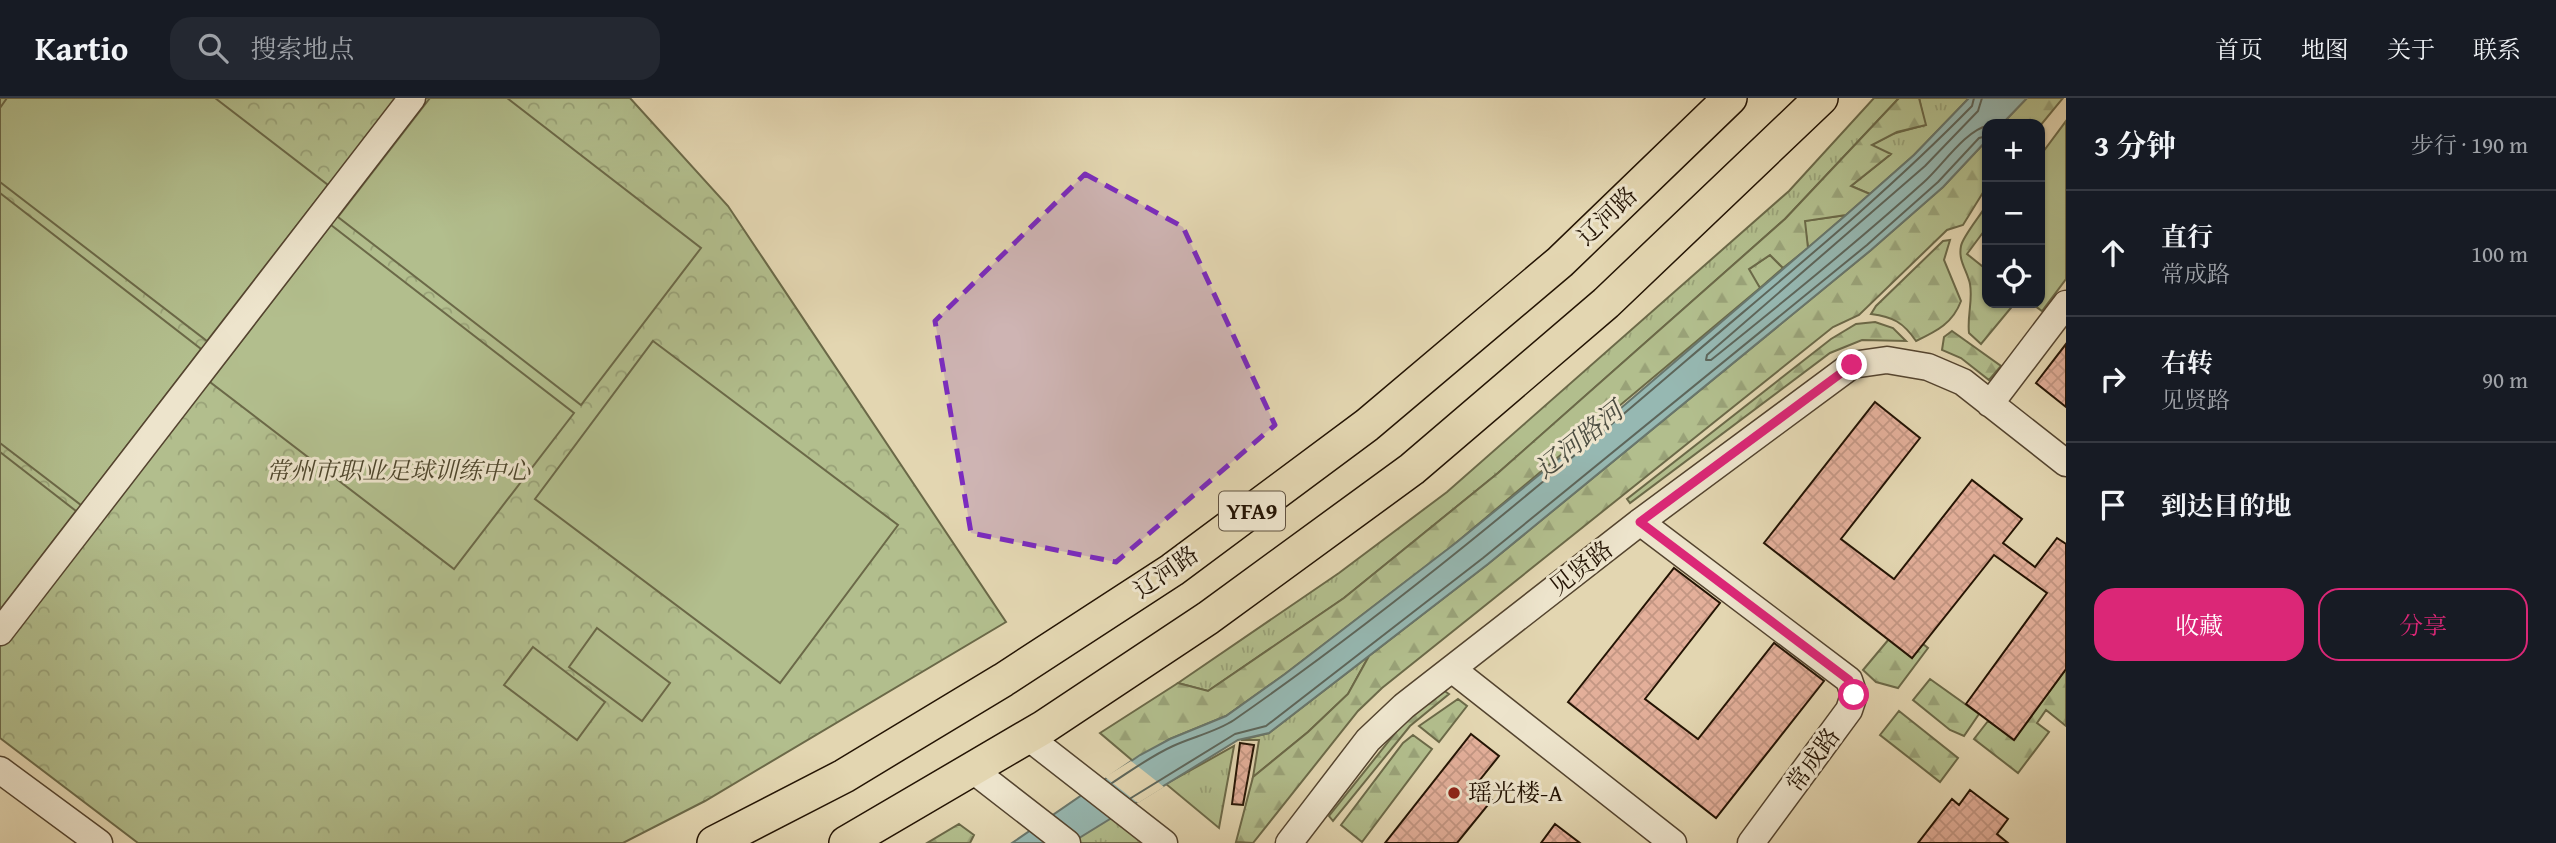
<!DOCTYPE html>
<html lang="zh">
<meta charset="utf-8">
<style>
body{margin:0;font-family:"Gentium Book Plus","Noto Serif SC",serif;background:#242831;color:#f1f3f6}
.controls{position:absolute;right:21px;top:21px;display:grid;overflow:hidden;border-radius:14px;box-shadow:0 2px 5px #0004}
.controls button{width:63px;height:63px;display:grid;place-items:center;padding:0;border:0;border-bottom:2px solid #363941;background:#171b24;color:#f1f3f6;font:35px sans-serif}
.stop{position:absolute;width:21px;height:21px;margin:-16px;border:5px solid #db2777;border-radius:50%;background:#fff}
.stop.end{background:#db2777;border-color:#fff;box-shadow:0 2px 7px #0008}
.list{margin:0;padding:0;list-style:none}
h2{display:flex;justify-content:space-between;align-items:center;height:91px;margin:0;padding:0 28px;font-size:30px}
h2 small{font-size:23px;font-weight:400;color:#9ea1a6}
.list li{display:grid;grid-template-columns:46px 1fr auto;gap:21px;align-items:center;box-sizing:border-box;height:126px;padding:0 28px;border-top:2px solid #363941}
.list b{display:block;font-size:26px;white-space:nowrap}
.list p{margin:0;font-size:23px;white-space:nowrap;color:#9ea1a6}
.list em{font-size:23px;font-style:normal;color:#9ea1a6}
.actions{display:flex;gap:14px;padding:21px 28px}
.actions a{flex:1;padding:16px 0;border:2px solid #db2777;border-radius:21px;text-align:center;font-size:24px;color:#db2777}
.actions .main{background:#db2777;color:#fff}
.icon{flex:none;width:38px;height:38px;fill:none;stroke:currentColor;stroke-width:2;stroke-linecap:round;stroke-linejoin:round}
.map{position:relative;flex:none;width:2066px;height:745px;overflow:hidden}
header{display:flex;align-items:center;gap:42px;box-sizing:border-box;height:98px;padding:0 35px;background:#171b24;border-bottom:2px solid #363941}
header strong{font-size:33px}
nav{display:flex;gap:38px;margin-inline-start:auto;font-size:24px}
.search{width:490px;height:63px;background:#242831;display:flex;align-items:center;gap:18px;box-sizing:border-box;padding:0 24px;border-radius:21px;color:#9ea1a6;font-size:26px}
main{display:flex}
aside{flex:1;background:#171b24}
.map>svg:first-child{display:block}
</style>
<header>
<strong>Kartio</strong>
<div class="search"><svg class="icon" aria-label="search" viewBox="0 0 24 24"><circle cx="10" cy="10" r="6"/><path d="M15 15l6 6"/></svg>搜索地点</div>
<nav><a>首页</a><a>地图</a><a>关于</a><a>联系</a></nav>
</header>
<main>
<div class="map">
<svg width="2066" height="745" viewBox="0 0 2066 745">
<defs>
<pattern id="grass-tufts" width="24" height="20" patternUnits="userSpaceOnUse" patternTransform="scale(1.75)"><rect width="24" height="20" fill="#b2be8d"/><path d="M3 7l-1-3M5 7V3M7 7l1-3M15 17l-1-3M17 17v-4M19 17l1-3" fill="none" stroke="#99a278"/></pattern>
<pattern id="forest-firs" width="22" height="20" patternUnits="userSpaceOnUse" patternTransform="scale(1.75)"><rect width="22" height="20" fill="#b2be8d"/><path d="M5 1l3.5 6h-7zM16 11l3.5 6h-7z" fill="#99a278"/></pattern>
<pattern id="park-crowns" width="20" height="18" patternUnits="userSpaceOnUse" patternTransform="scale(1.75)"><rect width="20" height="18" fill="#b2be8d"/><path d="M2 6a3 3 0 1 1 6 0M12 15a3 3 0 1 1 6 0" fill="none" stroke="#99a278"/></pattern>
<pattern id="building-cross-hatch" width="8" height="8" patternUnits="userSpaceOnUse" patternTransform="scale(1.75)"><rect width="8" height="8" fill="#e3af9a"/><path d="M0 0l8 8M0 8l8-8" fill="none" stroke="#c39683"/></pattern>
</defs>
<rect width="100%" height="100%" fill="#e3d6b1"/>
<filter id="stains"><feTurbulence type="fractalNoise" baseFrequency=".00286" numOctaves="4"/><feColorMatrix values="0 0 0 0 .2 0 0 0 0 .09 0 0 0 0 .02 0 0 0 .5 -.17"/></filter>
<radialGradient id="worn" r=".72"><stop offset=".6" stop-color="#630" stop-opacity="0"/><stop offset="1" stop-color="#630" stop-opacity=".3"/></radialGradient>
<path fill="url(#grass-tufts)" stroke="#6b6948" stroke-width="2" d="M 1874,0 L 1899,0 L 1785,121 L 1498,375 L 1344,500 L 1208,593 L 1178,585 L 1339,475 L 1447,394 L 1789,93 Z
M 1919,0 L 1969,0 L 1914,57 L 1870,96 L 1851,88 L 1890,57 L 1871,47 L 1892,36 L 1925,27 Z
M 1846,117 L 1808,150 L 1804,123 Z
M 1770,157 L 1783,170 L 1760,190 L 1748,172 Z
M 1369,558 L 1348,596 L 1308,634 L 1253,679 L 1259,642 L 1241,642 L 1269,635 Z
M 1234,648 L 1219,730 L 1166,686 Z
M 1088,695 L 1152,745 L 1080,745 L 1061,730 Z"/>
<path fill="url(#forest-firs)" stroke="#6b6948" stroke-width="2" d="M 1899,0 L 1919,0 L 1926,27 L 1897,34 L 1872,47 L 1891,56 L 1851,88 L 1870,96 L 1846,117 L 1805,123 L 1808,150 L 1783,170 L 1770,157 L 1749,171 L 1760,190 L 1451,449 L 1285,576 L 1226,618 L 1170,641 L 1133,663 L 1100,635 L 1178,585 L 1208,593 L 1344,500 L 1498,375 L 1785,121 Z
M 2027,0 L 2063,0 L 2040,28 L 2002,26 Z
M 1987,42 L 1987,88 L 1963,127 L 1947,132 L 1859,217 L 1833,229 L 1382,590 L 1358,613 L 1253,745 L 1236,744 L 1253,679 L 1308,634 L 1348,596 L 1369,558 L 1488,466 L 1871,152 L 1943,89 Z
M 1987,106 L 1987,129 L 1967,156 L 1987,172 L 1987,205 L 2015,205 L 1981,246 L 1969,235 C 1967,218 1973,203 1970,186 C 1967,172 1958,163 1961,148 C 1963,138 1981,117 1987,106 Z
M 1950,142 L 1944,162 L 1961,203 C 1953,225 1937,233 1916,243 C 1903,224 1893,219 1871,216 L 1876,208 L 1943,143 Z
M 1875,224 L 1893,230 L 1906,243 L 1862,242 L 1830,255 L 1630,405 L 1627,401 L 1831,241 L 1856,226 Z
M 1952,233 L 2001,268 L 1989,282 L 1961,260 L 1942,252 L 1944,239 Z
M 1889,541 L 1912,560 L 1923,546 L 1928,550 L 1898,590 L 1876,584 L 1863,572 Z
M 2066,571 L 2066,628 L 2046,612 L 2037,625 L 2049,634 L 2018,675 L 1974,641 L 1988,623 L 2014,641 Z
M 1930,581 L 1979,616 L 1964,638 L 1950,632 L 1913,602 Z
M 1443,592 L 1449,596 L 1410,628 L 1333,723 L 1329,718 L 1404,624 Z
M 1458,601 L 1467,608 L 1439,644 L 1419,628 Z
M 1899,613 L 1958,660 L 1940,684 L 1880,637 Z
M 1413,637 L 1432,651 L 1362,744 L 1341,727 L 1403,645 Z
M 959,726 L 974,737 L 970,745 L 927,745 Z"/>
<path fill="url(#park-crowns)" stroke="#6b6948" stroke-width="2" d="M 0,0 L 630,0 L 728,108 L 1006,524 L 705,703 L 623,745 L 138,745 L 0,640 Z"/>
<path fill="#b2be8d" stroke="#6b6948" stroke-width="2" d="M 7,0 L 215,0 L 328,87 L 207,243 L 0,84 L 0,10 Z
M 430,0 L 507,0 L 701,150 L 581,307 L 338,119 Z
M 2066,23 L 2066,181 L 2042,213 L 2031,205 L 2040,205 L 2040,58 Z
M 0,95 L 201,251 L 81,407 L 0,345 Z
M 331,127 L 574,315 L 454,471 L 210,284 Z
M 653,243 L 898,427 L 780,585 L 535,401 Z
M 0,354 L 76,413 L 0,512 Z
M 597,530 L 670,585 L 642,623 L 569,569 Z
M 533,549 L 605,604 L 577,642 L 504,587 Z"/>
<path fill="#96b8b2" stroke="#68766c" stroke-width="2" d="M 1969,0 L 2027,0 L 2002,26 L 1987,26 L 1987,42 L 1943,89 L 1871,152 L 1488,466 L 1269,635 L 1238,642 L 1071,745 L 1012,745 L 1140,657 L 1170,641 L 1226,618 L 1285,576 L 1457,444 L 1621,310 L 1846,117 L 1914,57 Z"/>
<path fill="#e3d6b1" d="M 1131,663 L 1164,689 L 1138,705 L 1105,679 Z"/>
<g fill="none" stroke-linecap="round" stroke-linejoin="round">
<path stroke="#5d665b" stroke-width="2" d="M 1982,0 L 1978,13 L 1925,68 L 1707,257 L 1706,262 L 1711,262 C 1783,204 1855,146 1924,84 C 1941,69 1966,32 1987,28
M 1112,685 C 1132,672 1151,658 1173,648 C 1192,639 1216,634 1234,622 C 1392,512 1541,387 1688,261 C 1784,179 1883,99 1972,8 L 1974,0
M 1131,700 L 1235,636 L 1266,628 L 1483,460 L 1867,147 L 1938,84 L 1979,40 L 1987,38"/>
</g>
<path fill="url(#building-cross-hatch)" stroke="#241404" stroke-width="2" d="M 2066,246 L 2066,309 L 2036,285 Z
M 1875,304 L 1920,340 L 1841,441 L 1894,481 L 1972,382 L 2022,421 L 2003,445 L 2035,469 L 2057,440 L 2066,446 L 2066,571 L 2014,642 L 1966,606 L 2047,495 L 1994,457 L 1912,560 L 1764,445 Z
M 1674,470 L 1720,505 L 1645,601 L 1698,641 L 1774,545 L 1824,583 L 1716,720 L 1568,604 Z
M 1471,636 L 1499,658 L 1475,688 L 1492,702 L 1457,745 L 1385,745 Z
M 1240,645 L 1254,647 L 1243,707 L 1232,706 Z
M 1970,692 L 2008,721 L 1997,736 L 2008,745 L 1918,745 L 1952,701 L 1959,707 Z
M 1555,726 L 1580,745 L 1541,745 Z"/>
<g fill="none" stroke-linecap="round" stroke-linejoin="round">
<defs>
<path id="minor" d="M 1990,306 L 2066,206
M 1640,424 L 1849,582 L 1854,597 L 1849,612 L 1751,745
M 0,534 L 412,0
M 1452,571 L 1673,745
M 1028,639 L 1164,745
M 0,672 L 99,745
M 973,672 L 1067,745
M 1289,745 L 1368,642 L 1404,608 L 1640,424 L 1852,267 L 1887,262 L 1928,269 L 1963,284 L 2066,365"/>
<path id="major" d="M 714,745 L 844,678 L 1003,582 L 1172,472 L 1367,327 L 1560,164 L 1730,0
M 846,745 L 1044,629 L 1208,520 L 1412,371 L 1606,205 L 1821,0"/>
</defs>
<use href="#minor" stroke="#54442f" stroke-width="29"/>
<use href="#major" stroke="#241404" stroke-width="36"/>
<use href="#minor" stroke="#ede4cc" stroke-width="26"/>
<use href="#major" stroke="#e3d6b1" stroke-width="33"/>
</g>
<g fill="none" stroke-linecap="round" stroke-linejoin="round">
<path stroke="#db2777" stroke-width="9" d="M 1852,267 L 1640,424 L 1849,582 L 1854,597"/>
</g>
<path fill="#7b2cbf" fill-opacity="0.2" stroke="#7b2cbf" stroke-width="5" stroke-dasharray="14 9" stroke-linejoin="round" d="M 1085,76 L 1183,129 L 1275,327 L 1116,464 L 971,435 L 935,223 Z"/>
<circle fill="#8f2418" stroke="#ede4cc" stroke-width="2.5" cx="1454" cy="695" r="7"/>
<g text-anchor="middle" stroke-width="6" stroke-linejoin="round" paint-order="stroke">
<rect fill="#ede4cc" stroke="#605240" stroke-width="2" x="1219" y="393.5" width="66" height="39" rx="5"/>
<g font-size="23" font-weight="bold" fill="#241404">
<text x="1252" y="421">YFA9</text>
</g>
<g font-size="24" fill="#241404" stroke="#ede4cc">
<text transform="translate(1607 118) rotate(-44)" y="8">辽河路</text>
<text transform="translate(1581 470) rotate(-38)" y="8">见贤路</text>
<text transform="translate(1166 474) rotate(-35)" y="8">辽河路</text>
<text transform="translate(1813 662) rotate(-54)" y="8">常成路</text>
</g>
<g font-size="24" font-style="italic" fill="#4f472d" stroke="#ede4cc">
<text x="398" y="381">常州市职业足球训练中心</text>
</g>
<g font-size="24" fill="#241404" stroke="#ede4cc" text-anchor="start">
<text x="1468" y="703">瑶光楼-A</text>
</g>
<g font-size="26" font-style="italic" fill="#4c4d41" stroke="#ede4cc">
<text transform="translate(1579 342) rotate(-39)" y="9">辽河路河</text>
</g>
</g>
<rect width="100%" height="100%" filter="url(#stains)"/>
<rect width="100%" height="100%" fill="url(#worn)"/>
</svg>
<div class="controls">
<button>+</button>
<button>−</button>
<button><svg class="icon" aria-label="locate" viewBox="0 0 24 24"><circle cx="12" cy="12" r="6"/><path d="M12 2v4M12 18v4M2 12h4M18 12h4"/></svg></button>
</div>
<div class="stop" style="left:1854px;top:597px"></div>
<div class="stop end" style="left:1852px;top:267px"></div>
</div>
<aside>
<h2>3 分钟<small>步行 · 190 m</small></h2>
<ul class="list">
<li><svg class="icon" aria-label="ahead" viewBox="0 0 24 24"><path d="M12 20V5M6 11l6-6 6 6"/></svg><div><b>直行</b><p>常成路</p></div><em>100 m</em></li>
<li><svg class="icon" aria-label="right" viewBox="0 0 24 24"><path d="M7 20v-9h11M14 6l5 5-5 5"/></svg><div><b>右转</b><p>见贤路</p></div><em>90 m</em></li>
<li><svg class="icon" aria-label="arrive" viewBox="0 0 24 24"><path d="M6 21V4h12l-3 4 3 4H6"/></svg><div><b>到达目的地</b></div></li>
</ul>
<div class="actions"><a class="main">收藏</a><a>分享</a></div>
</aside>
</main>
